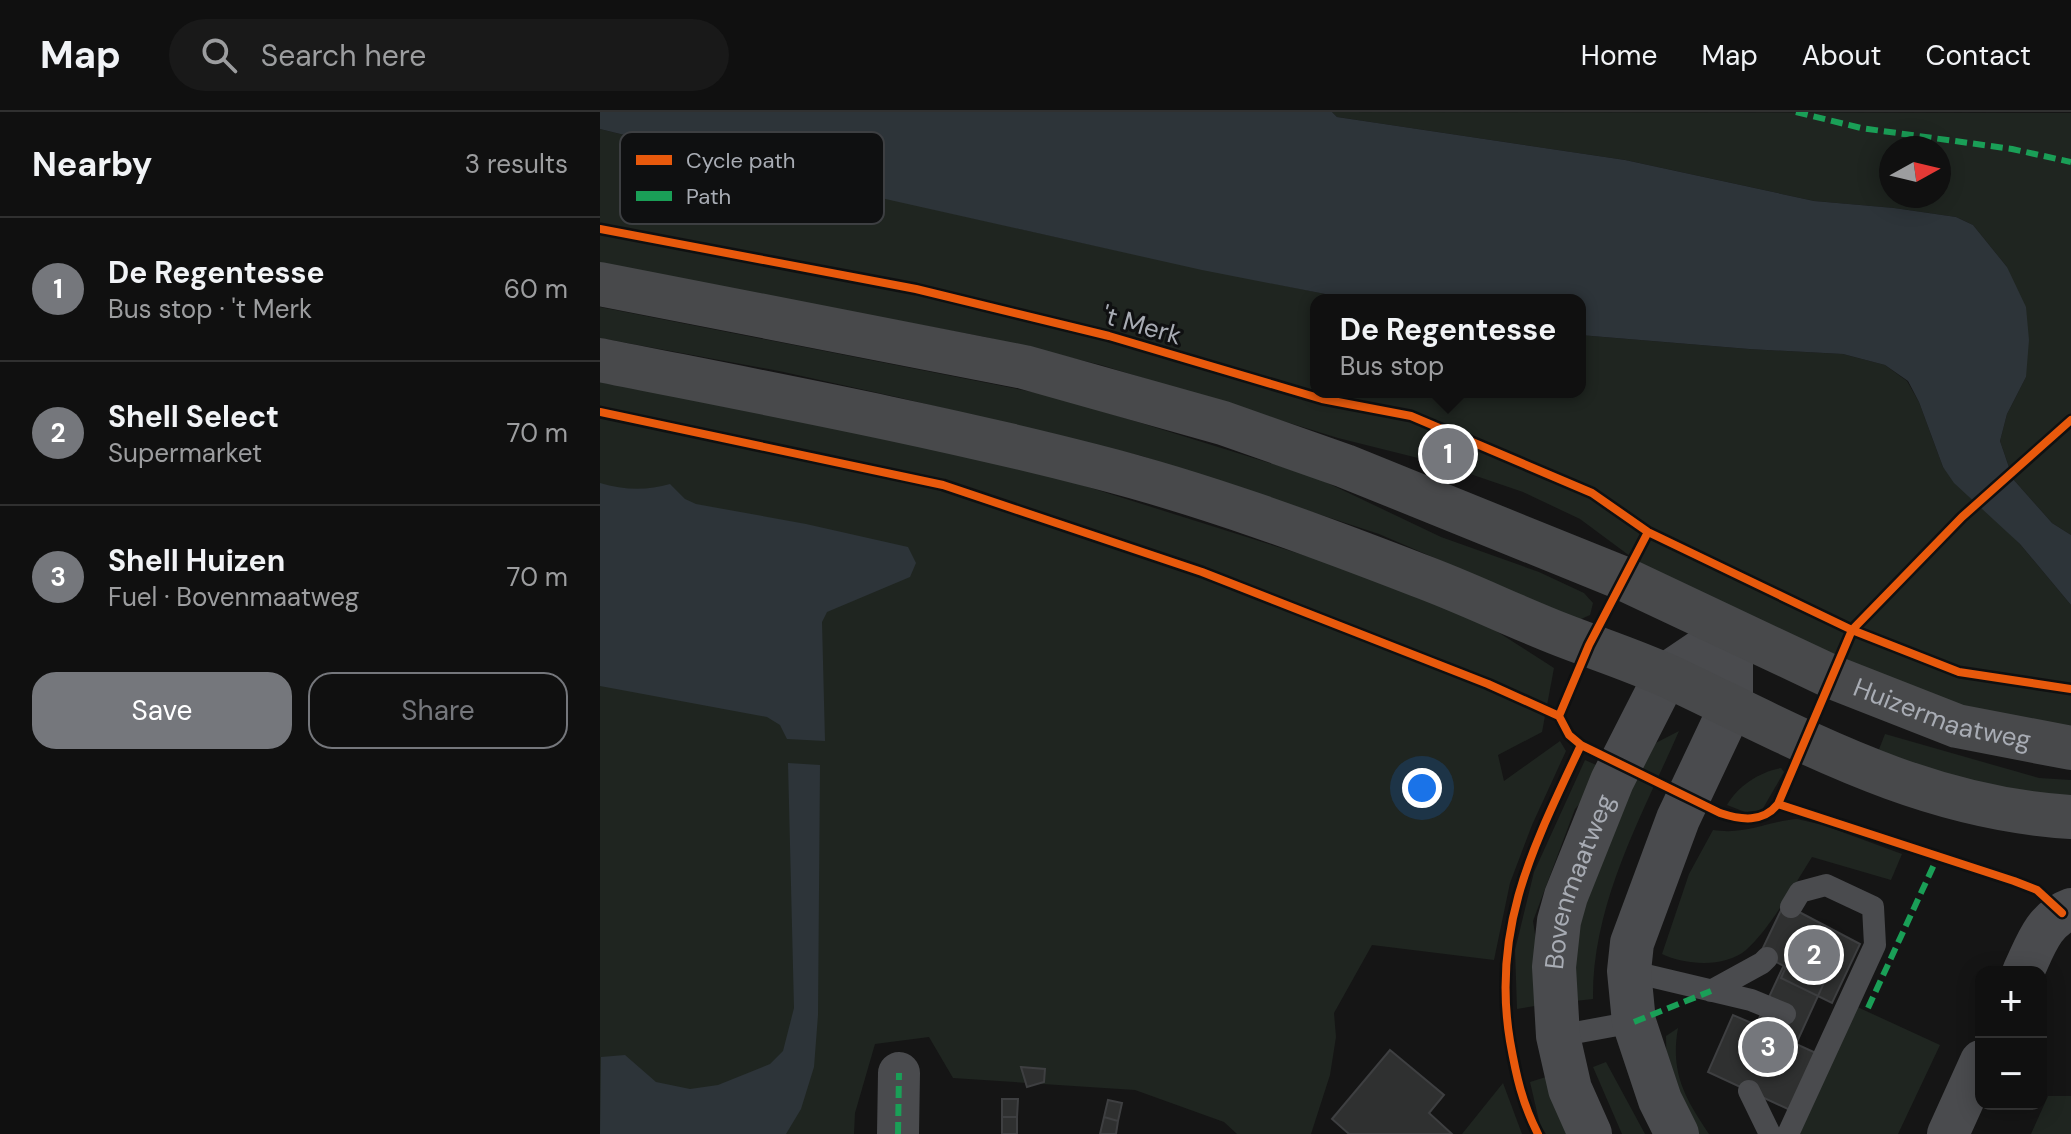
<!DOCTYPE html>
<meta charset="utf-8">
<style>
body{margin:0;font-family:"DM Sans",sans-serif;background:#191919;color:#f1f3f6}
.controls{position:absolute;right:24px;bottom:24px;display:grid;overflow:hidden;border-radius:16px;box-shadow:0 4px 20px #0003}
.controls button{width:72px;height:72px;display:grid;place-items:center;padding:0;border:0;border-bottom:2px solid #303030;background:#101010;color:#f1f3f6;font:40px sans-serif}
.compass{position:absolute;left:1279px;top:24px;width:72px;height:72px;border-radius:50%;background:#101010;box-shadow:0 4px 20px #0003;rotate:82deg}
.you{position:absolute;left:822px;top:676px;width:28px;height:28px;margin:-20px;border:6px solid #fff;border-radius:50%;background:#1a73e8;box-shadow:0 0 0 12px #1a73e833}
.badge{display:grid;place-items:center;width:52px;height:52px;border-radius:50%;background:#75777c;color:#fff;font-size:26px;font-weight:700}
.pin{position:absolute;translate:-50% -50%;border:4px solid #fff;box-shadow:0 2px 8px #0006}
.popup{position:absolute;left:710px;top:182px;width:276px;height:104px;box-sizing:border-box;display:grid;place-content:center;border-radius:16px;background:#101010;filter:drop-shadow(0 2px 6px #0005);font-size:26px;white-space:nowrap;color:#9c9d9f}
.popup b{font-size:30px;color:#f1f3f6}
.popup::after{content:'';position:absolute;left:50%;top:100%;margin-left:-16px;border:16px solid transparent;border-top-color:#101010}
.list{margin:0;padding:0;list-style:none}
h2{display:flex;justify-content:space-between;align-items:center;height:104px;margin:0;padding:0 32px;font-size:34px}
h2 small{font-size:26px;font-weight:400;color:#9c9d9f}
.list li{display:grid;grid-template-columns:52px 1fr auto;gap:24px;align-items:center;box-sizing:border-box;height:144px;padding:0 32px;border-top:2px solid #303030}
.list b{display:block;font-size:30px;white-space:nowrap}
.list p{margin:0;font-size:26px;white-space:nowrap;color:#9c9d9f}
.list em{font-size:26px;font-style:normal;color:#9c9d9f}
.actions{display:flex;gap:16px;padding:24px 32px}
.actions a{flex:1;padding:18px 0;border:2px solid #75777c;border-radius:24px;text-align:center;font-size:28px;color:#75777c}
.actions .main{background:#75777c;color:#fff}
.icon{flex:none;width:44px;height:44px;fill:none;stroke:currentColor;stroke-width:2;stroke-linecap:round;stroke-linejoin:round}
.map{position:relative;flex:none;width:1471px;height:1022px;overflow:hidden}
header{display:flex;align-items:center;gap:48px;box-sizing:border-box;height:112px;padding:0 40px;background:#101010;border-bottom:2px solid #303030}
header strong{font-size:38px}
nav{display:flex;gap:44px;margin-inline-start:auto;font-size:28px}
.search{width:560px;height:72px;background:#191919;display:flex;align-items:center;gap:20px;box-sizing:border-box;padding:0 28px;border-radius:44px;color:#9c9d9f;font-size:30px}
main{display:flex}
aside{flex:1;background:#101010}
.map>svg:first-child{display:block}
</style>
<header>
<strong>Map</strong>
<div class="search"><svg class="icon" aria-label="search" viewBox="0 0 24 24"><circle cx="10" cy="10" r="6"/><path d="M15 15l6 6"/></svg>Search here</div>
<nav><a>Home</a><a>Map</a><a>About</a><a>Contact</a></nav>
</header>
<main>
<aside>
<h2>Nearby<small>3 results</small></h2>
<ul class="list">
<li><span class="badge">1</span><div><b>De Regentesse</b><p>Bus stop · 't Merk</p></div><em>60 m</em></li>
<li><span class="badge">2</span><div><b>Shell Select</b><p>Supermarket</p></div><em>70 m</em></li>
<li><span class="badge">3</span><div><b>Shell Huizen</b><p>Fuel · Bovenmaatweg</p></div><em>70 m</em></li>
</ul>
<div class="actions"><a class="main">Save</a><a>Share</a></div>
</aside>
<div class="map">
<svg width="1471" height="1022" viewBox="0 0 1471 1022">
<rect width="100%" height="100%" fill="#151515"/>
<path fill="#1f2520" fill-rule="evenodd" d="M 732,0 L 1471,1 L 1471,423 L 1452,411 L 1413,367 L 1400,329 L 1407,302 L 1426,265 L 1407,155 L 1373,113 L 1356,105 L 1294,96 L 1214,89 L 1025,48 L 737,5 ZM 1291,36 L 1339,36 L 1339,84 L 1291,84 Z
M 0,17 C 251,79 502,138 756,188 L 716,188 L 716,280 L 980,280 L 980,223 L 1149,237 L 1243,242 L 1285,253 L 1307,269 L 1319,290 L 1343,355 L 1420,432 L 1471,493 L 1471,623 L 1378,600 L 1263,557 L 1042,453 L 980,407 L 923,380 L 838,351 L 738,326 L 501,253 L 385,225 L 0,153 Z
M 0,195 L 448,283 L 541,311 L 715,365 L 841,425 L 939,460 L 984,481 L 993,491 L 990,503 L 979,508 L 779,422 L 542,344 L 301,286 L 179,259 L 0,226 Z
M 0,262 L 390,344 L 729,451 L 871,503 L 954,556 L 942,620 L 898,643 L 904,669 L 960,629 L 966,639 L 932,713 L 910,771 L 894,848 L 772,833 L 734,901 L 736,925 L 730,963 L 711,1022 L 637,1022 L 624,1010 L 535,978 L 353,966 L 329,925 L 275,932 L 255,1001 L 254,1022 L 0,1022 Z
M 1079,619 C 1042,704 992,791 993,887 L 975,889 L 969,849 L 988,768 L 1044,637 Z
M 1285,622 L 1439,666 L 1471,668 L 1471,694 L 1276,645 Z
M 985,648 L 1003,656 L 996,674 L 975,697 L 933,809 L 939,848 L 935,894 L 917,897 L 915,838 L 934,760 Z
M 1181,656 L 1184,660 L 1162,698 L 1145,700 L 1127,693 C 1138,674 1159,660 1181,656 Z
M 1197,707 L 1223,713 L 1302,742 L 1291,768 L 1212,745 C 1195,772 1169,818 1146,838 C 1125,856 1085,853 1062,842 L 1089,762 L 1113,718 C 1147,723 1165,710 1197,707 Z
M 1253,893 L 1340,933 L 1298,1022 L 1199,1022 Z
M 1078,916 C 1070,961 1085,986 1109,1022 L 1092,1022 L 1067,980 L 1066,924 Z
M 1006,950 L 1045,1022 L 1022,1022 L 993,955 Z
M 949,964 L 968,1022 L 946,1022 L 940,1013 L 930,970 Z
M 903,971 L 922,1022 L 862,1022 Z
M 1448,984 L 1471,984 L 1471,1022 L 1431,1022 Z"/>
<path fill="#2d3439" d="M 0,0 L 732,0 L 737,5 L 1025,48 L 1214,89 L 1294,96 L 1356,105 L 1373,113 L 1407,155 L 1426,195 L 1429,228 L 1426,265 L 1407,302 L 1400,329 L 1413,367 L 1452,411 L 1471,423 L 1471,493 L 1420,432 L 1354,371 L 1343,355 L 1319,290 L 1308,269 L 1285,253 L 1243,242 L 1149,237 L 980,223 L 980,188 L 756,188 L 602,158 L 281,86 L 0,17 Z
M 0,371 C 23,378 47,379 70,372 L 85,387 L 96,392 L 206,412 L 308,435 L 316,451 L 310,465 L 227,500 L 222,510 L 225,629 L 187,627 L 180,613 L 167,605 L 0,574 Z
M 188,651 L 220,653 L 218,903 L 214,955 L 201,997 L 186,1022 L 0,1022 L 1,945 L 25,943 L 56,970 L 90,977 L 118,973 L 170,952 L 183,939 L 194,896 Z"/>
<path fill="#2f3030" stroke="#3e3f41" stroke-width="2" d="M 1184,792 L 1260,832 L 1232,891 L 1181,866 L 1186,855 L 1160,842 Z
M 1183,855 L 1223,873 L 1196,932 L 1216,941 L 1190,998 L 1108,960 L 1133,903 L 1156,913 Z
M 790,938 L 844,983 L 829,1001 L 852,1022 L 749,1022 L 732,1007 Z
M 421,955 L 445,957 L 444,970 L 427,975 Z
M 402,987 L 418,987 L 417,1005 L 402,1005 Z
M 508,988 L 522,991 L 518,1009 L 504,1005 Z
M 402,1005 L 417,1005 L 417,1022 L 402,1022 Z
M 504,1005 L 518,1009 L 516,1022 L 500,1022 Z"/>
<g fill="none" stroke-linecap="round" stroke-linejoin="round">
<path stroke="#4a4b4e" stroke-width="22" d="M 1029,859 L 1151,888 L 1185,902
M 1111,879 L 1162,851 L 1167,846
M 958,924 L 1034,910
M 1149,979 L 1170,1022
M 1188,1022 L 1275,833 L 1273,795 L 1226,773 L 1200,780 L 1191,795"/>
<path stroke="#4a4b4e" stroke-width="42" d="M 1423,860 C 1435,835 1443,807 1471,797
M 298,1022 L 299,961
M 1348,1022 L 1381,949"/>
<g stroke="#4a4b4e" stroke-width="44">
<path id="s1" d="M 990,1022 L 970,977 L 958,924 L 954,855 L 959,809 L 966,784 L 1012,669 L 1066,563 L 1131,519"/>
<path d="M 1077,1022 L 1060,988 L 1034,910 L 1029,859 L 1032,831 L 1078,707 L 1131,595 L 1131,519"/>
</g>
<g stroke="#48494b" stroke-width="44">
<path id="s2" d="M 0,172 L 424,255 L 623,311 L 745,354 L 1022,466 L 1232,565 L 1357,614 L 1471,636"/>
<path d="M 0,248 C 165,281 331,312 494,354 C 604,382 712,422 818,463 C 867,481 913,504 962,523 C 998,537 1035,549 1070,565 C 1203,628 1321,696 1471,705"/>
</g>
<path stroke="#1a9f57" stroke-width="6" stroke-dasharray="12 6" stroke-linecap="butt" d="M 1196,0 L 1261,16 L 1412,37 L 1471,50
M 1268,896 L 1338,744
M 1034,910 L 1111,879
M 298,1022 L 299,961"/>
<defs>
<path id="cycleway" d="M 0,117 L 316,177 L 509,224 L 722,287 L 811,304 L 992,381 L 1048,420 L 1252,518 L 1359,560 L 1471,577
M 0,300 L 343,373 L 602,460 L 888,572 L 959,604
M 1048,420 L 989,533 L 959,604 L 969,623 L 981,633 L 1120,701 C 1141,708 1163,711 1178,692 L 1252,518 L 1362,405 L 1471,308
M 1178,692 L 1414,769 L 1437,778 L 1462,801
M 938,1022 C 922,991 916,963 910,929 C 891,815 934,733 981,633"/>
</defs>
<use href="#cycleway" stroke="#0f1011" stroke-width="13"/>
<use href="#cycleway" stroke="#e8590c" stroke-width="8"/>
</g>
<g text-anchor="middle" stroke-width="6" stroke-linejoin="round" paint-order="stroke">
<g font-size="26" fill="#a8acb4" stroke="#0f1011">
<text transform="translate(542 213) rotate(16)" y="9">'t Merk</text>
<text dy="9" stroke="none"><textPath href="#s2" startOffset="1416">Huizermaatweg</textPath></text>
<text dy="9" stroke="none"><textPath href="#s1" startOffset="262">Bovenmaatweg</textPath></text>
</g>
</g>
<rect x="20" y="20" width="264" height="92" rx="12" fill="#0f1011" stroke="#3d3f42" stroke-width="2"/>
<rect x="36" y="43" width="36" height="10" fill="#e8590c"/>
<rect x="36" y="79" width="36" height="10" fill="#1a9f57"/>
<g font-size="22" fill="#a8acb4">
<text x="86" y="56">Cycle path</text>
<text x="86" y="92">Path</text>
</g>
</svg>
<div class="controls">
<button>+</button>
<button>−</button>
</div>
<svg class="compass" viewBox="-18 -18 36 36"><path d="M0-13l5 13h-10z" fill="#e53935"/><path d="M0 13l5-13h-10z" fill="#9c9d9f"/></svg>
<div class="you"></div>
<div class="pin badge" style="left:848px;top:342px">1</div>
<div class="popup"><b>De Regentesse</b>Bus stop</div>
<div class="pin badge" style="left:1214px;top:843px">2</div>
<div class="pin badge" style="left:1168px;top:935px">3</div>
</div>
</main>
